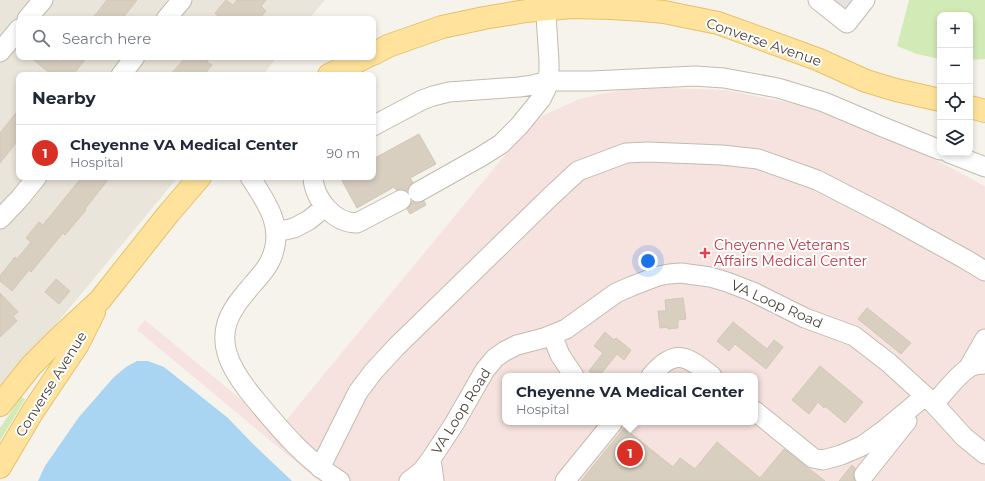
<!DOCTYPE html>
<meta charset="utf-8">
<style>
body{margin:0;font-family:Montserrat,sans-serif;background:#f2f2f3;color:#1f2937}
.controls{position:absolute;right:12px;top:12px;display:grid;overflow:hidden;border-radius:8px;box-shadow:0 2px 6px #0003}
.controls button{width:36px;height:36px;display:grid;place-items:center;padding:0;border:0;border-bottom:1px solid #e0e1e3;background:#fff;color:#1f2937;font:20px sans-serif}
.you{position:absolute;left:648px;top:261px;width:14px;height:14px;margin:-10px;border:3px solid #fff;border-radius:50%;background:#1a73e8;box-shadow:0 0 0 6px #1a73e833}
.badge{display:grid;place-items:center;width:26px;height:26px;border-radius:50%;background:#d93025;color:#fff;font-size:13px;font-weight:700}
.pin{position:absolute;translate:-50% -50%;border:2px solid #fff;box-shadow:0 1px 4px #0006}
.popup{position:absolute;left:502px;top:373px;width:256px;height:52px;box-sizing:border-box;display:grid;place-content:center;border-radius:8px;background:#fff;filter:drop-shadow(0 1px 3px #0005);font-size:13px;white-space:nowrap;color:#747a83}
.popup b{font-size:15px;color:#1f2937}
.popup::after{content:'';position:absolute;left:50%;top:100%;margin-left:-8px;border:8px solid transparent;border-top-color:#fff}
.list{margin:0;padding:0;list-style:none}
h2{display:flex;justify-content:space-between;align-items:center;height:52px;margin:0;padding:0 16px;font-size:17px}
h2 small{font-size:13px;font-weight:400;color:#747a83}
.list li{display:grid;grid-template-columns:26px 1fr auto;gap:12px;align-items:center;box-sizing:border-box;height:56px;padding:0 16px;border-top:1px solid #e0e1e3}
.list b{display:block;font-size:15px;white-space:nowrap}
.list p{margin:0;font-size:13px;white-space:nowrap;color:#747a83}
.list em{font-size:13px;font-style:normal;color:#747a83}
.icon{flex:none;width:22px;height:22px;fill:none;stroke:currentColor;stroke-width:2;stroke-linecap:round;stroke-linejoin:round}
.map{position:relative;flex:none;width:985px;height:481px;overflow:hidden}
.search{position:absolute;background:#fff;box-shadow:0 2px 6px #0003;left:16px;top:16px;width:360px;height:44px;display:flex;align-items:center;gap:10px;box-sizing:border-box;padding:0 14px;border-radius:8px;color:#747a83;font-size:15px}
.panel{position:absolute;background:#fff;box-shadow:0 2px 6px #0003;left:16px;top:72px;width:360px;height:108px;border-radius:8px}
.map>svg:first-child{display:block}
</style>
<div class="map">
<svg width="985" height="481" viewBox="0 0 985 481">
<rect width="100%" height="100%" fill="#f6f3ec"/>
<path fill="#eae5da" d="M 0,0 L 325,0 L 309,19 L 19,19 L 19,57 L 277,57 L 263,75 L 19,75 L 19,177 L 178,177 L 0,392 Z"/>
<path fill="#f6e3e0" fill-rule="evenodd" d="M 635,87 L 726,90 L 810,107 L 915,149 L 985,186 L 985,481 L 319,481 L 137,330 L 145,320 L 278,430 L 534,120 L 579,99 ZM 505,376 L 755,376 L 755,422 L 505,422 Z"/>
<path fill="#d2eab5" d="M 909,0 L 985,0 L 985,59 L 970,60 L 970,15 L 940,15 L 940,59 L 917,54 L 897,46 Z
M 21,397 L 25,399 L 0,441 L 0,428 Z"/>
<path fill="#e5e3e0" d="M 832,0 L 876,0 L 858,21 Z"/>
<path fill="#a9d4f2" d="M 137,361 L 148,361 L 164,367 L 228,418 L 253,444 L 292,481 L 38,481 L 45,466 L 79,417 L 114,377 L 126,367 Z"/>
<path fill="#d8cfc1" stroke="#d3c7b4" d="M 107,0 L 137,0 L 122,19 L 92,19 Z
M 226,0 L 233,5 L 237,0 L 266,0 L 261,6 L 266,11 L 259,19 L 221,19 L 215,13 Z
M 30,57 L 54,57 L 60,62 L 64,57 L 87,57 L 73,75 L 52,75 Z
M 186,57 L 210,57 L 207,62 L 212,65 L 204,75 L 170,75 Z
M 19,109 L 19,139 L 0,163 L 0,133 Z
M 419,134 L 436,164 L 410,178 L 413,182 L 409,186 L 407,191 L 402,189 L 396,190 L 394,187 L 357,208 L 340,177 L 373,177 L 373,159 Z
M 82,177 L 110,177 L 85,209 L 86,210 L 65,235 L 63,233 L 31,272 L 29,270 L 12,291 L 0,281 L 0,276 L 15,257 L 17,259 L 31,242 L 26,238 L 39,222 L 43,225 Z
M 412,201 L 417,203 L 424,201 L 426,205 L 410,214 L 407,209 L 410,206 Z
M 56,279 L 70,291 L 59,304 L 45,292 Z
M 0,293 L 18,312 L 13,316 L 17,321 L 0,337 Z
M 683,298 L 686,319 L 678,320 L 678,328 L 668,329 L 668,327 L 660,328 L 658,311 L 666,311 L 665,300 Z
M 867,308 L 911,343 L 901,354 L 858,319 Z
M 733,322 L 767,349 L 774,340 L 783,347 L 766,369 L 735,344 L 729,351 L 717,341 Z
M 605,332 L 614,340 L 616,338 L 631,350 L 624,360 L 617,354 L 599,376 L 595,376 L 589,371 L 603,353 L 594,346 Z
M 820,366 L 863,402 L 845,423 L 825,406 L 824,408 L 818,402 L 809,414 L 792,400 Z
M 624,428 L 673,467 L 680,458 L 695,469 L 717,442 L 760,478 L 784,449 L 825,481 L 581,481 Z
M 852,465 L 855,468 L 853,474 L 854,479 L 855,481 L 839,481 Z"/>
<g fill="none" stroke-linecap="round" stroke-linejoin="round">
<defs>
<path id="minor" d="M 818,0 L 847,23 L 865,0
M 27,19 L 43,0
M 166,19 L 182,0
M 0,52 L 19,29
M 121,75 L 135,57
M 373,126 L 422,100 L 433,96 L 449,92 L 519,87 L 533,85 L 548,81 L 592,81 L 695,76 L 724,78 L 778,88 L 824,102 L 883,127 L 940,150
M 949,153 L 985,167
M 250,177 C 267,203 286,229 270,261 C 266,270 258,278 252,285 C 242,297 232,308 227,323 C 224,333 224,343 227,353 C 232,371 247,390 259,404 C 283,433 307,461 340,481
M 313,177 C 314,199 334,223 357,223 L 401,200
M 418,192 L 482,156 L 501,144 L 519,126 L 541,99 L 546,89 L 549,72 L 549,61 L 545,0
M 0,219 L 20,198 L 37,177
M 276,232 L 294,228 L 309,220 L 325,207
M 552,335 L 560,355 L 574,376
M 969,367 L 985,339
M 651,376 C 675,347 687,356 712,376
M 934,404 C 943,394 958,374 970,367 C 975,364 979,364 985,364
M 755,411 L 813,458 L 823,460 L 841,455 L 862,446 L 883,431 L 925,396
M 431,459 L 434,481
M 320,468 L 358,392 L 373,372 L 396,347 L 550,197 L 578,171 L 626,153 L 648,152 L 722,155 L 758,159 L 817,180 L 887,216 L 965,259 L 985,271
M 864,475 L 907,421
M 409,481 L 422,471 L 431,459 L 454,424 L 485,370 L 495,358 L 505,351 L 517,345 L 544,338 L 566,329 L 616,293 L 632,286 L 658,276 L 669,274 L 681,273 L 710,277 L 727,282 L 753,292 L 805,318 L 854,336 L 889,363 L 934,404 L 964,437 L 985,454
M 565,481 L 613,422"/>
<path id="major" d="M 373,54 L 388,46 L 442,27 L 484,18 L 526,11 L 572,7 L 611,8 L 643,10 L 664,12 L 718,23 L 817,59 L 866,81 L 896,90 L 940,100
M 329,75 L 366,57
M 970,107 L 985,111
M 0,405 L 31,366 L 59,338 L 100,300 L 169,213 L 200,177
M 0,467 L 33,411 L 78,344 L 94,312"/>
</defs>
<use href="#minor" stroke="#c2bbae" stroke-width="21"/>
<use href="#major" stroke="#e6c16a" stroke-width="24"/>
<use href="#minor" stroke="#fff" stroke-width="19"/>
<use href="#major" stroke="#ffe39c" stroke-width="22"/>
</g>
<path fill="#e0444e" stroke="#fff" stroke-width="1.5" d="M703 247h4v4h4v4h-4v4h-4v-4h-4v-4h4z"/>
<g text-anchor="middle" stroke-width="4" stroke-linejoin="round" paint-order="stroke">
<g font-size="14" fill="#4b4439" stroke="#fff">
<text transform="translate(764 42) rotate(19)" y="5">Converse Avenue</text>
<text transform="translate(777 304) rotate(24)" y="5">VA Loop Road</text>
<text transform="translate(51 384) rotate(-58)" y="5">Converse Avenue</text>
<text transform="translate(461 411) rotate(-58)" y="5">VA Loop Road</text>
</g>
<g font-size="14" fill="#be3a42" stroke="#fff" text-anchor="start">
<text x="714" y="250">Cheyenne Veterans<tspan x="714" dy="16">Affairs Medical Center</tspan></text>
</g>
</g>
</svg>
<div class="controls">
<button>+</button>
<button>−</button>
<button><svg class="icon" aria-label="locate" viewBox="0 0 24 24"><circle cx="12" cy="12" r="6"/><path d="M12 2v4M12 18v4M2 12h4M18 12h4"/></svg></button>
<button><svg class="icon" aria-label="layers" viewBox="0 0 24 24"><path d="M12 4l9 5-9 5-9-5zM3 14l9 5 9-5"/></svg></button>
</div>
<div class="you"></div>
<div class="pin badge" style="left:630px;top:453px">1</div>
<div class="popup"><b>Cheyenne VA Medical Center</b>Hospital</div>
<div class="search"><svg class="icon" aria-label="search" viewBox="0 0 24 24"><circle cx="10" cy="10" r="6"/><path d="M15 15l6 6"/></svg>Search here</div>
<section class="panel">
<h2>Nearby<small></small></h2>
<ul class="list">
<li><span class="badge">1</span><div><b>Cheyenne VA Medical Center</b><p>Hospital</p></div><em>90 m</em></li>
</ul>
</section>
</div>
